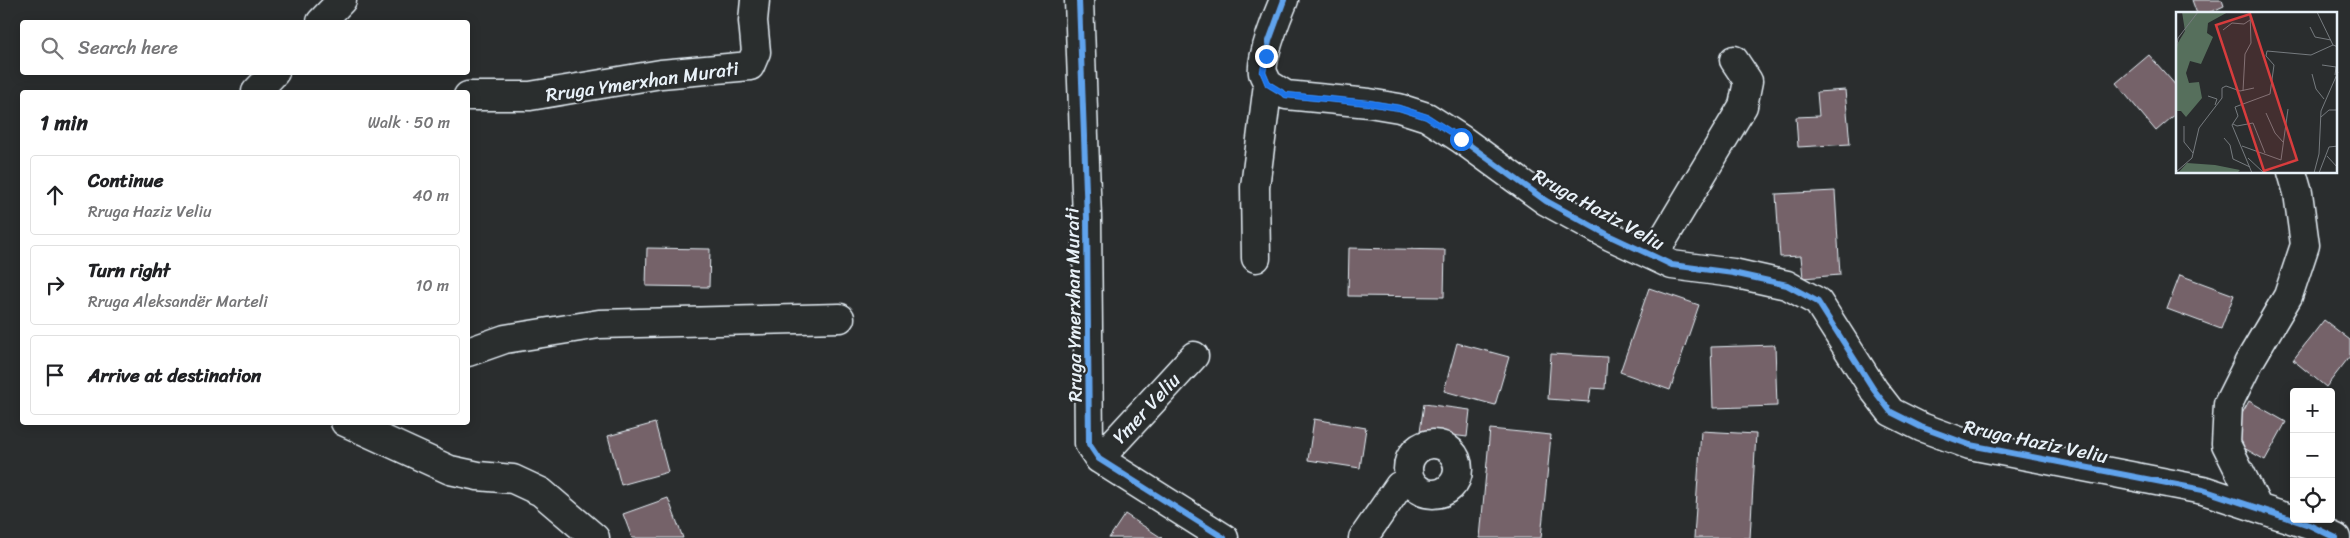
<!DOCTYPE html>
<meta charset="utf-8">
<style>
body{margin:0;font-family:Sriracha,sans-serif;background:#f2f2f2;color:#202124}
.controls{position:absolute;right:15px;bottom:15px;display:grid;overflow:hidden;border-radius:5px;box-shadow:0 2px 12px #0003}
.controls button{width:45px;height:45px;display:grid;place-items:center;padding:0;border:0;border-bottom:1px solid #e0e0e0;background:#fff;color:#202124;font:25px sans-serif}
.stop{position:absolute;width:15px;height:15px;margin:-11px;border:4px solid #1a73e8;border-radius:50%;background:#fff}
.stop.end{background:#1a73e8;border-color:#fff;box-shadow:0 1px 5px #0008}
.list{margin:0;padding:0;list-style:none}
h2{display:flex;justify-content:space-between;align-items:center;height:65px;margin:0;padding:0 20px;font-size:21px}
h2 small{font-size:16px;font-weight:400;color:#757577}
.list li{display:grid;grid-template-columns:32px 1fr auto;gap:15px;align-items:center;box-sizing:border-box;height:80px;margin:0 10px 10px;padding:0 10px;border:1px solid #e0e0e0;border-radius:5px}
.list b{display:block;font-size:19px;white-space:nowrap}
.list p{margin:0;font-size:16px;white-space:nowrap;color:#757577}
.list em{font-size:16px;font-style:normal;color:#757577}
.icon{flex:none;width:28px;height:28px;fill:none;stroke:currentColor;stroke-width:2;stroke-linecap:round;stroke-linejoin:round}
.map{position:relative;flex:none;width:2350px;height:538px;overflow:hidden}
.search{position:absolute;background:#fff;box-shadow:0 2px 12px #0003;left:20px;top:20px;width:450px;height:55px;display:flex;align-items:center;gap:12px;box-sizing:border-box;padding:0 18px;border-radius:5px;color:#757577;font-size:19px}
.panel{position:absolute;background:#fff;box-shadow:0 2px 12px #0003;left:20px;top:90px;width:450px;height:335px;border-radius:5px}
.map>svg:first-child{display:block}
</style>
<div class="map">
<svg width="2350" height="538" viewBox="0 0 2350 538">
<rect width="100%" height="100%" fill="#2a2d2e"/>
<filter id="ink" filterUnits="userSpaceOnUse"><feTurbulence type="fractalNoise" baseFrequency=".02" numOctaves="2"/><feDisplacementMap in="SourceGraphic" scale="10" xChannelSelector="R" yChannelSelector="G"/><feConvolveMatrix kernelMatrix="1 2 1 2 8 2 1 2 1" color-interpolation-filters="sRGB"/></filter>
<g filter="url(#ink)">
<path fill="#746269" stroke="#e8f1f8" d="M 2192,0 L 2222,0 L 2224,6 L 2206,14 L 2197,14 Z
M 2149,55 L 2178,88 L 2178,112 L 2156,131 L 2116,83 Z
M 1845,90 L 1850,144 L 1798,147 L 1796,117 L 1819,116 L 1817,92 Z
M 1835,191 L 1840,275 L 1803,278 L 1801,256 L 1780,257 L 1776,194 Z
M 647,248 L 710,249 L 709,287 L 646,286 Z
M 1349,248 L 1445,250 L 1444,297 L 1348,296 Z
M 2180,275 L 2234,295 L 2221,329 L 2167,309 Z
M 1649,288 L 1699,305 L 1670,390 L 1620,372 Z
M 2324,320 L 2350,340 L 2350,356 L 2326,387 L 2293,360 Z
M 1457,343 L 1509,357 L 1495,405 L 1444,391 Z
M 1775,345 L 1777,406 L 1713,408 L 1711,347 Z
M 1551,354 L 1607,357 L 1605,389 L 1591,388 L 1589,402 L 1548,399 Z
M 2249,401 L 2286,422 L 2265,460 L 2228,439 Z
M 1424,404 L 1470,410 L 1467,437 L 1420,431 Z
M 1314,419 L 1366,428 L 1360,468 L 1308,460 Z
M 655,423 L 668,472 L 621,485 L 608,436 Z
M 1490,429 L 1551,435 L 1541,538 L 1480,538 Z
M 1701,431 L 1756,434 L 1750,538 L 1694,538 Z
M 668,498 L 683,538 L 632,538 L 623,514 Z
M 1125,514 L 1162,538 L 1109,538 Z"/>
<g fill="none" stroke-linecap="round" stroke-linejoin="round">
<defs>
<path id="minor" d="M 1079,0 L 1087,218 L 1089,444 L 1099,459 L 1224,538
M 321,22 L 342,0
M 1268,84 L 1286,95 L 1369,103 L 1399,108 L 1427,117 L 1461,139 L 1546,201 L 1610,236 L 1653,256 L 1672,265 L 1733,273 L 1787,285 L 1818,302 L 1874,390 L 1891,412 L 1921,427 L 1970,445 L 2203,490 L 2309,525 L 2336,538
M 1268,84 C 1267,81 1264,76 1263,73 C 1260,59 1278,14 1284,0
M 256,92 L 275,72
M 468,96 L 530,96 L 661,74 L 750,66 L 756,52 L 753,21 L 755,0
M 1653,256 L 1743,106 L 1748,81 L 1734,60
M 1256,258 L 1255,187 L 1268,84
M 468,352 L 505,339 L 599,324 L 840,318
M 345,422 L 450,470 L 478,476 L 513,479 L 541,492 L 595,538
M1408 469a25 25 0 1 1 50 0a25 25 0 1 1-50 0Z
M 1099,459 L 1194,356
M 2258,508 L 2226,444 L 2228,404 L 2249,362 L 2288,296 L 2305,245 L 2298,193 L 2292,172
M 1363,538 L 1399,486 L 1412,483"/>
</defs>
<use href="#minor" stroke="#e8f1f8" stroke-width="31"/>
<use href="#minor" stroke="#2a2d2e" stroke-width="28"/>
<defs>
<path id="cycleway" d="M 1079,0 L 1087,218 L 1089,444 L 1099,459 L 1224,538
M 1284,0 L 1269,41 L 1266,56 L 1263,72 L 1268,84 L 1286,95 L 1369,103 L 1399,108 L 1427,117 L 1461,139 L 1546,201 L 1610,236 L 1653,256 L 1672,265 L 1733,273 L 1787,285 L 1818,302 L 1874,390 L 1891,412 L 1921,427 L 1970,445 L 2203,490 L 2309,525 L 2336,538"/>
</defs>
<use href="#cycleway" stroke="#2a2d2e" stroke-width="9"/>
<use href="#cycleway" stroke="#60a3ed" stroke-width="6"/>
</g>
</g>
<g fill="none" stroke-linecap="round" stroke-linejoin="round" filter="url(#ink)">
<path stroke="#1a73e8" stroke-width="6" d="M 1266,56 L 1263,72 L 1268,84 L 1286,95 L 1369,103 L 1399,108 L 1427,117 L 1461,139"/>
</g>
<g text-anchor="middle" stroke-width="4.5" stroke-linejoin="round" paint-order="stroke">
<g font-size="19" fill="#e8f1f8" stroke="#2a2d2e">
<text transform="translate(642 81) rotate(-8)" y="7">Rruga Ymerxhan Murati</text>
<text transform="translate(1599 209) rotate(29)" y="7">Rruga Haziz Veliu</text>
<text transform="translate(1073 305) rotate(-91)" y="7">Rruga Ymerxhan Murati</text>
<text transform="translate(1146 408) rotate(-47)" y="7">Ymer Veliu</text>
<text transform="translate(2036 441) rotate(12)" y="7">Rruga Haziz Veliu</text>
</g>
</g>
<g transform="translate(2176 12)">
<rect width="161" height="161" fill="#2a2d2e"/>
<path d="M 6,0 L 52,0 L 32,11 L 31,21 L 37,25 L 25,52 L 14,49 L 10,61 L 13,71 L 23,70 L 26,86 L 10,105 L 5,99 L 0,99 L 0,34 L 9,19 ZM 11,151 L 39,153 L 64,158 L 61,161 L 2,161 Z" fill="#566f5c"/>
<path fill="none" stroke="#767b7f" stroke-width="1" d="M 141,0 L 157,33 L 162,35M 134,15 L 139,25 L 155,28M 47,18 L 56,11 L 68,12 L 74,8M 0,40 L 2,26 L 22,0M 146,53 L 160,55 L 159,63M 136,62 L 140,77 L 148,87M 67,79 L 69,42 L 75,31 L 74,0M 32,84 L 41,87 L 39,93M 90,101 L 99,121 L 107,130M 145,105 L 153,98 L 162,98M 57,112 L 61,114 L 77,111 L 89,141M 8,114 L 8,130 L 17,141M 48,126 L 54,133 L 57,147 L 74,155M 66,134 L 105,148 L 112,97M 151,144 L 162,156M 72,146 L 88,161M 0,160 L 16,146 L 23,116 L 46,86 L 46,76 L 50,74 L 64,79 L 78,76M 76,161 L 56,113 L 62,104 L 59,95 L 94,82 L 98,53 L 90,44 L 91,39 L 135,43 L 157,33M 138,161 L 143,142 L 145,99 L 162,60M 143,161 L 153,135 L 162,134"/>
<path fill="#d83c3d" fill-opacity="0.15" stroke="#d83c3d" stroke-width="2.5" d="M 74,2 L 121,148 L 88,159 L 40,13 Z"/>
<rect width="161" height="161" fill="none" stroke="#e8f1f8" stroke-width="2.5"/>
</g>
</svg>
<div class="controls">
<button>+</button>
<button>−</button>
<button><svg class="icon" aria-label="locate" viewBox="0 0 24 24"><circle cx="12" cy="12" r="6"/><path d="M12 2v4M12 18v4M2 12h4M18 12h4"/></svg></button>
</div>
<div class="stop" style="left:1461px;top:139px"></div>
<div class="stop end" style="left:1266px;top:56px"></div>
<div class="search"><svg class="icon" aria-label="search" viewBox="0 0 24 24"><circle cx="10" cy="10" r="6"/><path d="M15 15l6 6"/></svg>Search here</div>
<section class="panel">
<h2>1 min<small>Walk · 50 m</small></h2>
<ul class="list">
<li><svg class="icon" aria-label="ahead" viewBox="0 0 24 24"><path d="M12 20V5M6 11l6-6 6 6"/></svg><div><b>Continue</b><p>Rruga Haziz Veliu</p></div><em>40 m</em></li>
<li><svg class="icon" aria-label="right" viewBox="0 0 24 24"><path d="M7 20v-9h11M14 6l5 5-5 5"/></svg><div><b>Turn right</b><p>Rruga Aleksandër Marteli</p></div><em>10 m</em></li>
<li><svg class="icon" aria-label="arrive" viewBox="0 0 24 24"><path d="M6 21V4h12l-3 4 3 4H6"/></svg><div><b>Arrive at destination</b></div></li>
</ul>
</section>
</div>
